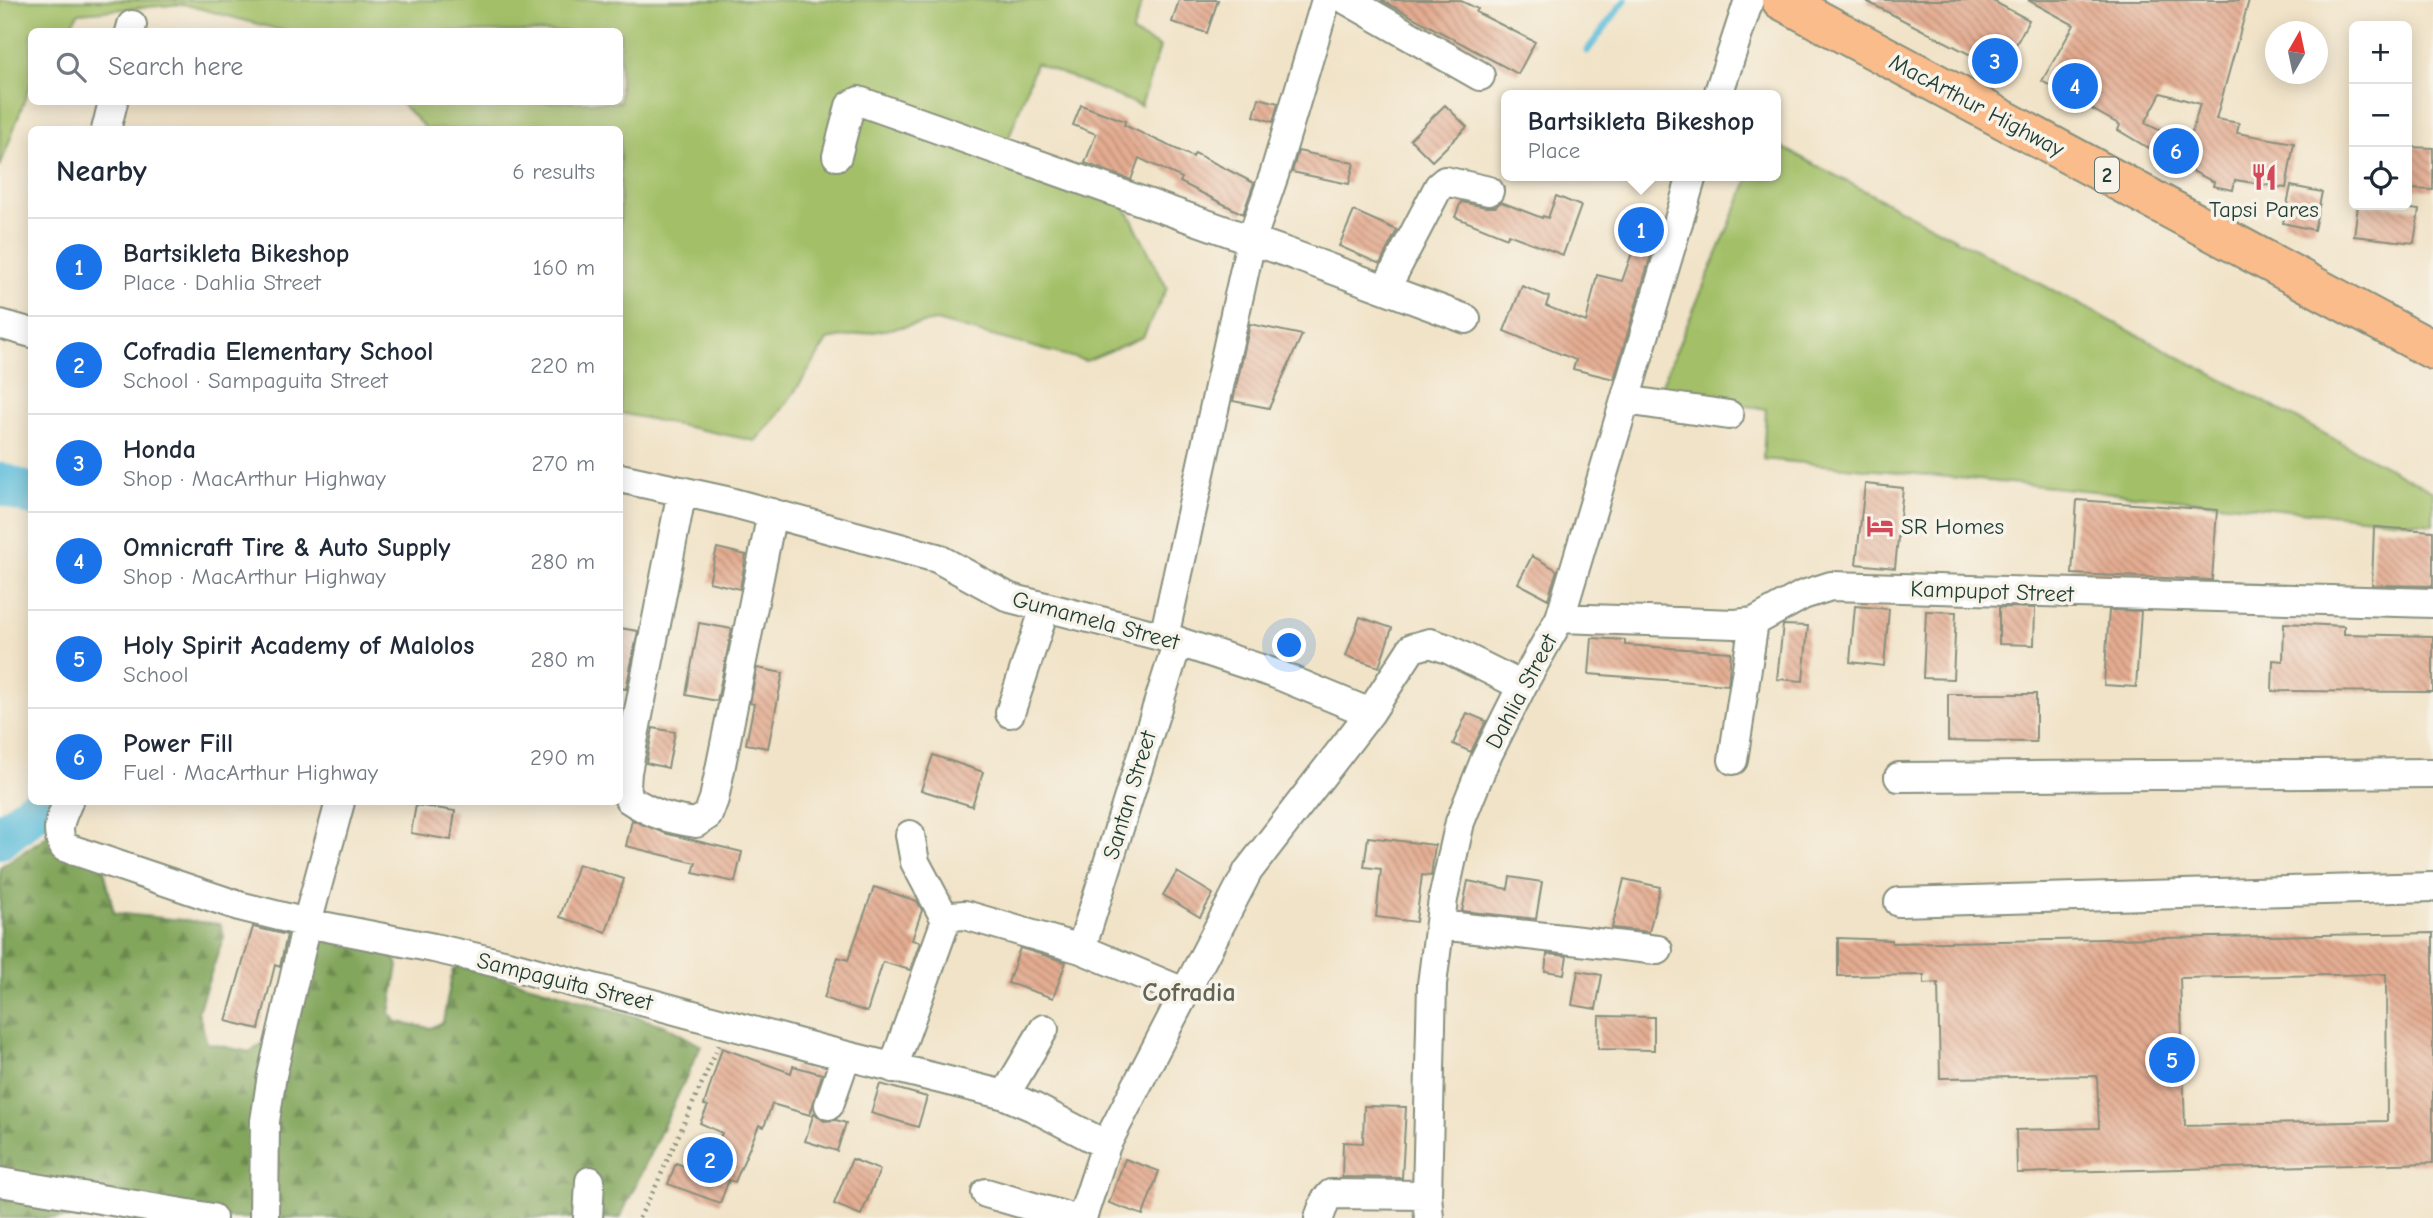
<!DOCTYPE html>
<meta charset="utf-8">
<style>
body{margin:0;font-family:"Comic Neue",sans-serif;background:#f2f2f3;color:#1f2937}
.controls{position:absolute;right:21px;top:21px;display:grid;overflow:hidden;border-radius:10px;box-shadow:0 4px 18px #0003}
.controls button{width:63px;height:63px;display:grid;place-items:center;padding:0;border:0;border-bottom:2px solid #e0e1e3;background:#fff;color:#1f2937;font:35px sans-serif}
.compass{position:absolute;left:2265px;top:21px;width:63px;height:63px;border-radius:50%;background:#fff;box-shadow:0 4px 18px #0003;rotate:9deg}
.you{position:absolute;left:1290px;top:646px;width:24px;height:24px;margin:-18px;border:5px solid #fff;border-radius:50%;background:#1a73e8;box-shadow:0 0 0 10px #1a73e833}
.badge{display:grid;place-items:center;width:46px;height:46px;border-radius:50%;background:#1a73e8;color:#fff;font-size:23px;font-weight:700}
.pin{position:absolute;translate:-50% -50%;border:4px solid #fff;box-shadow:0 2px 7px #0006}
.popup{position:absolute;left:1501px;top:90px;width:280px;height:91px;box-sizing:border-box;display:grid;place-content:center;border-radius:10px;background:#fff;filter:drop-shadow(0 2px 5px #0005);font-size:23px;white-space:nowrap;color:#747a83}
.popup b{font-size:26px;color:#1f2937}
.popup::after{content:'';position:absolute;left:50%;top:100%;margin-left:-14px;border:14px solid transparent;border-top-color:#fff}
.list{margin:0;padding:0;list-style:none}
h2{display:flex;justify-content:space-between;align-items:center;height:91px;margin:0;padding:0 28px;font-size:30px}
h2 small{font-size:23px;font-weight:400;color:#747a83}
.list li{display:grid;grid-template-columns:46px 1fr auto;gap:21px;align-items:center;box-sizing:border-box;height:98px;padding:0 28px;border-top:2px solid #e0e1e3}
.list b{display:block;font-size:26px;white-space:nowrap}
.list p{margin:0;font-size:23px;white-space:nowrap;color:#747a83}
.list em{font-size:23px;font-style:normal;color:#747a83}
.icon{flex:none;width:38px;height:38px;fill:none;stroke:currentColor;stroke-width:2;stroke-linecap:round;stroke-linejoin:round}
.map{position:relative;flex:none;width:2433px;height:1218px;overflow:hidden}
.search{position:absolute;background:#fff;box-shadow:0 4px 18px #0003;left:28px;top:28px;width:595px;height:77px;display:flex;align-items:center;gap:18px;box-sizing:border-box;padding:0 24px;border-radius:10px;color:#747a83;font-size:26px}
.panel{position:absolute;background:#fff;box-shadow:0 4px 18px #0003;left:28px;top:126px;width:595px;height:679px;border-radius:10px}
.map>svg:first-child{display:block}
</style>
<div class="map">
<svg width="2433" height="1218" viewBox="0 0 2433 1218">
<defs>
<pattern id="forest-firs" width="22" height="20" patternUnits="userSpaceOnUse" patternTransform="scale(1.75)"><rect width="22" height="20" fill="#82a65c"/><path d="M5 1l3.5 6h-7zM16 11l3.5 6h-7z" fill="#6a884d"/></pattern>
<pattern id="building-back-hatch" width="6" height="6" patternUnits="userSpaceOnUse" patternTransform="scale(1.75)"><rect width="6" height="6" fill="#e4ac91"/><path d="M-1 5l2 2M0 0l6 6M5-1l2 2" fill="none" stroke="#b88d77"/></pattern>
</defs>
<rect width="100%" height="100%" fill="#f7f3e8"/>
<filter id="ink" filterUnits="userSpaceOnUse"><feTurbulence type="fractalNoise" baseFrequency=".0143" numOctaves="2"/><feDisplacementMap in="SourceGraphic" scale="14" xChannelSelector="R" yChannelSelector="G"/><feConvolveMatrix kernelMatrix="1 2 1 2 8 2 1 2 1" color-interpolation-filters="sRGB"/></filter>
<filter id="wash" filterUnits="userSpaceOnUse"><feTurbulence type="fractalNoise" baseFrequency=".00686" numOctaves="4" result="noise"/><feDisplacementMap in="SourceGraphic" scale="28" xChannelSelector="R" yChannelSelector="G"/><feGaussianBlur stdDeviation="1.57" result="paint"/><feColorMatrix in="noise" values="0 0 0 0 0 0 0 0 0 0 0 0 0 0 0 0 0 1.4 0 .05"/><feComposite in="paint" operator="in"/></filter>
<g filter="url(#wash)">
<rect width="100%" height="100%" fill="#f1e3c8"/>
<path fill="#a3c068" stroke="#617e4e" stroke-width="2" d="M 0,0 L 1143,0 L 1132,33 L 1160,47 L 1141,106 L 1036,63 L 1003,154 L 1124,204 L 1167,288 L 1143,337 L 1086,361 L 936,321 L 827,340 C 806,376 784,411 755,441 L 620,413 L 620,130 L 426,129 L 400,102 L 620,102 L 620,32 L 284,31 L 183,4 L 79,13 L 66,31 L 32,32 L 31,82 L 0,167 Z
M 1776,144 L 2433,491 L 2433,524 L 1763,459 L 1766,409 L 1659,391 L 1750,176 L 1776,176 Z"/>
<path fill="url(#forest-firs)" stroke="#507248" stroke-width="2" d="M 61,827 L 101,856 L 114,913 L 220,924 L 224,936 L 198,1011 L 207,1043 L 249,1052 L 272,1038 L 320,933 L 392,953 L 398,965 L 390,1013 L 397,1022 L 431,1028 L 443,1022 L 453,969 L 459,966 L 542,988 L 666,1026 L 701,1046 L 620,1218 L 0,1218 L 0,867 Z"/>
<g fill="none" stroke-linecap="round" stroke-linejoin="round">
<path stroke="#5dbedb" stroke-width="7" d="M 1587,51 L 1625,0"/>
<path stroke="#5dbedb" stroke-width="42" d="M 0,483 L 32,495
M 0,838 L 44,802"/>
</g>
<g id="blocks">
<path fill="url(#building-back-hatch)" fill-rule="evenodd" d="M 1179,0 L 1218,0 L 1207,33 L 1172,22 Z
M 1381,0 L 1459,0 L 1478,9 L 1476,12 L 1535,42 L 1518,74 Z
M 1864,0 L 1991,0 L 2029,20 L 2002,71 Z
M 2028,0 L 2249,0 L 2216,119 L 2239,123 L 2237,133 L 2294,143 L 2286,188 L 2235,180 L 2233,190 L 2213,186 L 2214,182 L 2155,152 L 2118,130 L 2120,125 L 2042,81 L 2074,25 ZM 2161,93 L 2200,104 L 2188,145 L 2145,123 Z
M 1259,98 L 1278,103 L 1273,122 L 1254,116 Z
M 1081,105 L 1125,121 L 1124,125 L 1193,157 L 1195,153 L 1254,183 L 1243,214 L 1180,182 L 1182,178 L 1139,158 L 1131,180 L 1085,163 L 1096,134 L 1073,125 Z
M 1445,105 L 1467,127 L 1432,161 L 1410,139 Z
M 2409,147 L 2433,148 L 2433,190 L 2407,189 Z
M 1298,151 L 1354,163 L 1349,184 L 1292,172 Z
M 2291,186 L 2322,192 L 2314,230 L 2283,223 Z
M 1556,196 L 1581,206 L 1563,255 L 1508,234 L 1507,238 L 1455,217 L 1461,202 L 1486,207 L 1495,207 L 1501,202 L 1542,218 L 1543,216 L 1548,218 Z
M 2358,205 L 2381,205 L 2419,210 L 2414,243 L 2354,236 Z
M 1354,211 L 1397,230 L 1380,264 L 1339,246 Z
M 1643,222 L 1659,228 L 1614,379 L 1573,369 L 1576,360 L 1504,331 L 1522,286 L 1549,297 L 1546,306 L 1586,322 L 1597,275 L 1622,281 Z
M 1250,324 L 1302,335 L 1269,408 L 1233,401 Z
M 1865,484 L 1903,488 L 1895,568 L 1856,564 Z
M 2077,500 L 2217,510 L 2212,580 L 2072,574 Z
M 2374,527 L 2433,531 L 2433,586 L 2372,585 Z
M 717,548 L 746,555 L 740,589 L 709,582 Z
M 1532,556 L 1557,570 L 1548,599 L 1518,583 Z
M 1855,606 L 1889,609 L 1884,666 L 1850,662 Z
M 1999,607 L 2035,608 L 2034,645 L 1999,644 Z
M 2109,610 L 2141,611 L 2136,687 L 2104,685 Z
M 1926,611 L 1956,612 L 1953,679 L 1923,678 Z
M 1360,617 L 1392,628 L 1379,667 L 1346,656 Z
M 699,623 L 732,629 L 717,701 L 686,695 Z
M 2284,623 L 2344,626 L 2344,634 L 2433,636 L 2433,692 L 2272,691 L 2273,660 L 2283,661 Z
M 1783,625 L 1808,626 L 1803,681 L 1777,679 Z
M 620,628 L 638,631 L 626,689 L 620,688 Z
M 1592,638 L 1625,640 L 1625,645 L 1731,652 L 1728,685 L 1589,674 Z
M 757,668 L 783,673 L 768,748 L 746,744 L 754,704 L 750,703 Z
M 1948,694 L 2036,694 L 2036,742 L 1948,741 Z
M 1467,713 L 1486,721 L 1471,752 L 1453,744 Z
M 653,728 L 675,732 L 668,768 L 646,763 Z
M 933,755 L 983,772 L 972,806 L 921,790 Z
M 416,805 L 455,811 L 451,840 L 411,833 Z
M 632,820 L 664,833 L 742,852 L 735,882 L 693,873 L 696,863 L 626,846 Z
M 1368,837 L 1435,845 L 1431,876 L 1422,875 L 1416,922 L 1376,917 L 1381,869 L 1364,867 Z
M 578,864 L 624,879 L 606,932 L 560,917 Z
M 1177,872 L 1213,894 L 1200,917 L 1163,895 Z
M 1510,877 L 1542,882 L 1536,919 L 1462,911 L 1468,881 L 1508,889 Z
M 1624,879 L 1660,887 L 1649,932 L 1612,928 Z
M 874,887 L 917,901 L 922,910 L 912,940 L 920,942 L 910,970 L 883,962 L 867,1012 L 824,998 L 838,957 L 848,960 Z
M 253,927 L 287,935 L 280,967 L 275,965 L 259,1029 L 226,1021 Z
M 2433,933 L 2433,1163 L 2017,1173 L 2016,1130 L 2099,1128 L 2097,1076 L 1940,1078 L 1938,983 L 1924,984 L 1924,975 L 1838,976 L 1838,938 L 1892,940 L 1892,943 ZM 2386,974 L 2387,1121 L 2185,1126 L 2180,978 Z
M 1020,948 L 1066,962 L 1053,998 L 1008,983 Z
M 1547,954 L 1567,956 L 1564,974 L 1545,971 Z
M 1578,971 L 1602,975 L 1596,1009 L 1572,1005 Z
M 1599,1016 L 1654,1017 L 1654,1050 L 1598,1049 Z
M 722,1048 L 791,1073 L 793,1066 L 822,1074 L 810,1115 L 772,1104 L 764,1127 L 759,1125 L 735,1182 L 729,1180 L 720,1203 L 668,1184 L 676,1163 L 705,1174 L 722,1133 L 700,1123 L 708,1106 L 704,1105 Z
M 880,1084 L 927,1097 L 918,1127 L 871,1113 Z
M 1364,1106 L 1406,1107 L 1402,1178 L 1342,1177 L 1343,1142 L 1363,1143 Z
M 814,1113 L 824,1121 L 836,1120 L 846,1123 L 837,1151 L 805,1141 Z
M 852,1159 L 880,1170 L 861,1215 L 834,1204 Z
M 1125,1159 L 1159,1171 L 1143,1215 L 1109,1203 Z"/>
</g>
</g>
<g filter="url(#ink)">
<use href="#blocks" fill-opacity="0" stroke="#88907e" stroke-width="2"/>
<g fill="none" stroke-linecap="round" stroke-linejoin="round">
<defs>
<path id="minor" d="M 1347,0 L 1480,76
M 130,32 L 132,25
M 1718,95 L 1749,0
M 106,130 L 113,102
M 837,156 L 850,106 L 859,101 L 1291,254 L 1466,319
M 1386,288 L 1439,186 L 1445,181 L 1489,191
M 0,324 L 32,333
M 1625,400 L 1729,415
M 620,478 L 726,501 L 937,558 L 1010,598 L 1164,637 L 1276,674 L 1370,713
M 682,491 L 627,772 L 626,786 L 629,799 C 652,814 669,819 696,823 L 708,815 L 714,799 L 772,513
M 1560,618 L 1735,624 L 1754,622 L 1803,595 L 1831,586 L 2433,603
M 1164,637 L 1251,241 L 1274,175 L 1326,0
M 1010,713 L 1045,608
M 1733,760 L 1754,622
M 1899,777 L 2433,773
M 68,802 C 61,818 54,830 64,847 L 239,906 L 307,923 L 434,948 L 516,967 L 823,1050 L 1005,1095 L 1033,1107 L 1106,1145
M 910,835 L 915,862 L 946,920
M 1899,902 L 2433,887
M 1440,925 L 1658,950
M 1081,949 L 1178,641
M 893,1068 L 946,920 L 952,916 L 965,915 L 1081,949 L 1186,993
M 1005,1095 L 1044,1029
M 829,1105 L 846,1056
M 0,1182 L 212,1218
M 986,1193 L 1071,1218
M 264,1218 L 265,1121 L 272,1075 L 307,923 L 340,802
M 588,1218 L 590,1181
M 1082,1218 L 1106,1145 L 1248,871 L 1370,713 L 1412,648 L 1430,643 L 1448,649 L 1522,686
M 1319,1218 L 1325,1201 L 1331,1194 L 1427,1195
M 1429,1218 L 1427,1195 L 1432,984 L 1443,899 L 1460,822 L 1485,760 L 1522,686 L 1560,618 L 1692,176"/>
<path id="highway" d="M 1781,0 L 2433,350"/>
</defs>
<use href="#minor" stroke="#88907e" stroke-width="32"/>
<use href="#highway" stroke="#88907e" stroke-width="42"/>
<path stroke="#88907e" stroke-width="4.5" stroke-dasharray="2 5" stroke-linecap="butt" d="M 639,1218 L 655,1188 L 719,1045"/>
<use href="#minor" stroke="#fff" stroke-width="28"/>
<use href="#highway" stroke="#fabc8b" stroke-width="38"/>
</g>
</g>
<defs>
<symbol id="restaurant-bare" viewBox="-9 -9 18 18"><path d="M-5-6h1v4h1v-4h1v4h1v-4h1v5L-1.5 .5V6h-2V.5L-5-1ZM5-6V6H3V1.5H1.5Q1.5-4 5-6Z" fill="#d1495b" stroke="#f7f3e8" stroke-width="2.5" paint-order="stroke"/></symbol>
<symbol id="hotel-bare" viewBox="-9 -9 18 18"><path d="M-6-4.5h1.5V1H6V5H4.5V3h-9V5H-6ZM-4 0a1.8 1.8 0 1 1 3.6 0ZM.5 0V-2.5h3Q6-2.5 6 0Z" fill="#d1495b" stroke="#f7f3e8" stroke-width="2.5" paint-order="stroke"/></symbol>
</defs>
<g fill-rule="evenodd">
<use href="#restaurant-bare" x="2245" y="158" width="38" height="38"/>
<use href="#hotel-bare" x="1861" y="507" width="38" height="38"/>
</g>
<g text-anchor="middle" stroke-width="7" stroke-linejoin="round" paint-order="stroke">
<rect fill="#f7f3e8" stroke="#60746a" stroke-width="2" x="2095" y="157.5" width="24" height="35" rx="5"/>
<g font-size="21" font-weight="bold" fill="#1f3d34">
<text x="2107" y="182">2</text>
</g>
<g font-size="23" fill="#1f3d34" stroke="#f7f3e8">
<text transform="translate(1977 105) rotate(28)" y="8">MacArthur Highway</text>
<text transform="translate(1992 591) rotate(2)" y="8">Kampupot Street</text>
<text transform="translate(1096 620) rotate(15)" y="8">Gumamela Street</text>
<text transform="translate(1521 691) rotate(-62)" y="8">Dahlia Street</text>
<text transform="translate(1129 795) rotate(-73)" y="8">Santan Street</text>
<text transform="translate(565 981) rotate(14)" y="8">Sampaguita Street</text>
</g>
<g font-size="23" fill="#1f3d34" stroke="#f7f3e8">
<text x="2264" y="217">Tapsi Pares</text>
<text x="1901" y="534" text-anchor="start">SR Homes</text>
</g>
<g font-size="26" font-weight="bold" fill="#646455" stroke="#f7f3e8">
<text x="1189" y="1001">Cofradia</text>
</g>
</g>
</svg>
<div class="controls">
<button>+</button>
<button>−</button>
<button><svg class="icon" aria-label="locate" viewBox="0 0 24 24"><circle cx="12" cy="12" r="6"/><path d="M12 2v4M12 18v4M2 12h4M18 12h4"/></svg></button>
</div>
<svg class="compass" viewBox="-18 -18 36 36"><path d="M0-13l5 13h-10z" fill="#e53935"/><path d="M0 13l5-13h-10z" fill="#747a83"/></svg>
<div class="you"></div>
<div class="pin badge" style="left:1641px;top:230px">1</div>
<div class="popup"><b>Bartsikleta Bikeshop</b>Place</div>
<div class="pin badge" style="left:710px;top:1160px">2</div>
<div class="pin badge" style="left:1995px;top:61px">3</div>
<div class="pin badge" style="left:2075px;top:86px">4</div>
<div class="pin badge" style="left:2172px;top:1060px">5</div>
<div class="pin badge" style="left:2176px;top:151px">6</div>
<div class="search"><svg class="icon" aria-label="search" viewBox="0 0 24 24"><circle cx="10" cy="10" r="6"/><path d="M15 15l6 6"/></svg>Search here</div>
<section class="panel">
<h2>Nearby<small>6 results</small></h2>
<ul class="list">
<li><span class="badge">1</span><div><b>Bartsikleta Bikeshop</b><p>Place · Dahlia Street</p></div><em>160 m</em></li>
<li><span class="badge">2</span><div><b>Cofradia Elementary School</b><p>School · Sampaguita Street</p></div><em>220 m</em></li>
<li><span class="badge">3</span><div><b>Honda</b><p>Shop · MacArthur Highway</p></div><em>270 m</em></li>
<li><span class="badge">4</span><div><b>Omnicraft Tire &amp; Auto Supply</b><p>Shop · MacArthur Highway</p></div><em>280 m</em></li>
<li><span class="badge">5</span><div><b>Holy Spirit Academy of Malolos</b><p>School</p></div><em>280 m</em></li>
<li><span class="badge">6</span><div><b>Power Fill</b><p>Fuel · MacArthur Highway</p></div><em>290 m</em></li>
</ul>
</section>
</div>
